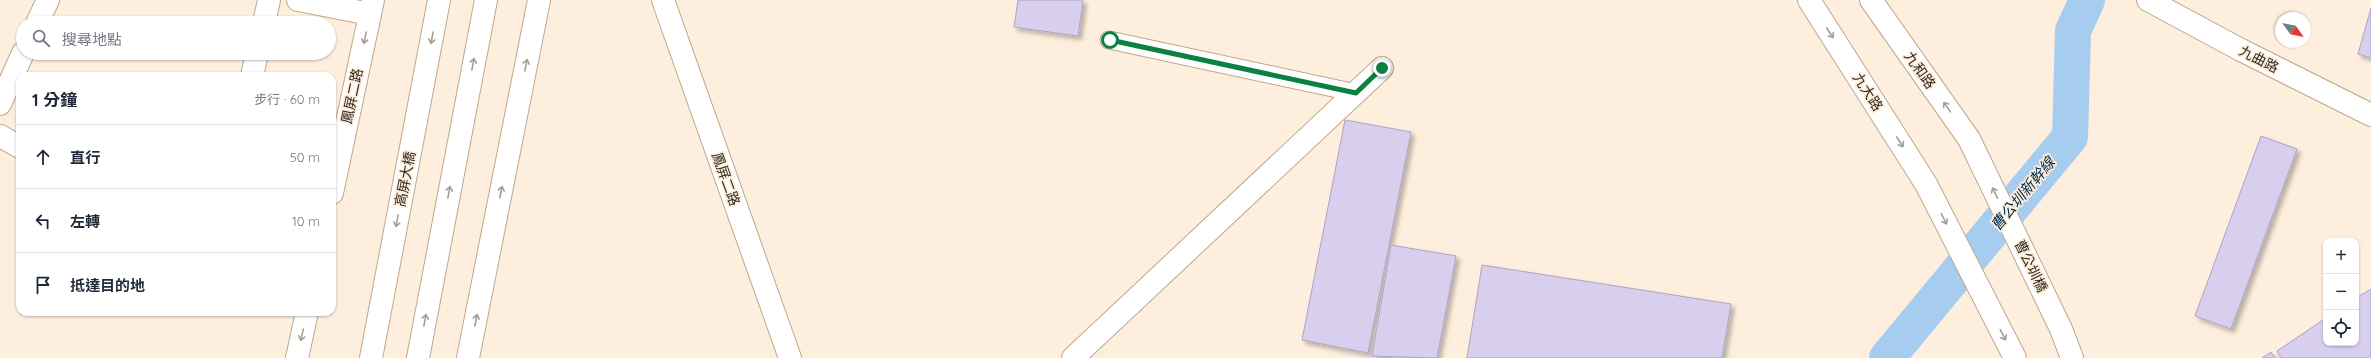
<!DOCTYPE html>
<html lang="zh-TW">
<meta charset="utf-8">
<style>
body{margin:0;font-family:Quicksand,"Noto Sans TC",sans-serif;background:#f6f6f7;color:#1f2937}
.controls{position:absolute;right:12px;bottom:12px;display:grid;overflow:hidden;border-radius:8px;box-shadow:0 1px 3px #0004}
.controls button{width:36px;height:36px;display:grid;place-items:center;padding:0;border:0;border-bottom:1px solid #e0e1e3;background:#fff;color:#1f2937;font:20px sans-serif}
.compass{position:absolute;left:2275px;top:12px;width:36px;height:36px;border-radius:50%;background:#fff;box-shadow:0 1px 3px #0004;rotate:123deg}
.stop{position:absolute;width:12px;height:12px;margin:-9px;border:3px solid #0b8043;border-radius:50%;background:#fff}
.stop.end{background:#0b8043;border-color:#fff;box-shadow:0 1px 4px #0008}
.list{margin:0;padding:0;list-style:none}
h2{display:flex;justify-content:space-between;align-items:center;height:52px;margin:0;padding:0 16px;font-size:17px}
h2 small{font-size:13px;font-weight:400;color:#747a83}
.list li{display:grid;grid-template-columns:26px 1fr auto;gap:12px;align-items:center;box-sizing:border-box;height:64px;padding:0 16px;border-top:1px solid #e0e1e3}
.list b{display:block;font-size:15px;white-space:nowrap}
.list em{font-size:13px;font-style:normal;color:#747a83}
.icon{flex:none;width:22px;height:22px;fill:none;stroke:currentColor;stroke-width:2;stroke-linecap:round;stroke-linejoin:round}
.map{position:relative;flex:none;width:2371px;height:358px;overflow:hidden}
.search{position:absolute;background:#fff;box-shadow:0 1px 3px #0004;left:16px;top:16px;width:320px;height:44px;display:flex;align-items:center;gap:10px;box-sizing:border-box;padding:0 14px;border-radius:22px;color:#747a83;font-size:15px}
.panel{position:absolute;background:#fff;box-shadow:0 1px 3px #0004;left:16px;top:72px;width:320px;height:244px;border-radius:12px}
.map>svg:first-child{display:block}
</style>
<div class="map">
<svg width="2371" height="358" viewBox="0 0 2371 358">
<defs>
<filter id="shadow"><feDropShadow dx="3.5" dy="3.5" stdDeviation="2" flood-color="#0004"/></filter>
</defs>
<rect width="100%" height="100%" fill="#fdeedd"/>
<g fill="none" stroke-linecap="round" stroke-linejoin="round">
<path stroke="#a6cdf0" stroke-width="36" d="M 1887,358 L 2070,137 L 2073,31 L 2087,0"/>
</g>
<path fill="#d8cfef" stroke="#ada4c4" filter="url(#shadow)" d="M 1018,0 L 1083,0 L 1078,36 L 1014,27 Z
M 2371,8 L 2371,58 L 2358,54 Z
M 1345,120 L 1411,132 L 1368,353 L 1302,340 Z
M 2261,136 L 2297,149 L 2231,329 L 2195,316 Z
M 1391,245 L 1456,256 L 1437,358 L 1372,356 Z
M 1482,265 L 1731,304 L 1722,358 L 1467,358 Z
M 2371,289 L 2371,358 L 2281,358 L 2277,351 L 2326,318 L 2326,343 L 2356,343 L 2356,298 Z
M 2271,352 L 2275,358 L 2262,358 Z"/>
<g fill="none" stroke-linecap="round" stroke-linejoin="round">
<defs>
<path id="service" d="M 1109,40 L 1356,93"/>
<path id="minor" d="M 298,0 L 370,14
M 663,0 L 790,358
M 37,23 L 48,0
M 264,23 L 269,0
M 2241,50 L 2371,115
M 252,76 L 257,53
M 0,104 L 23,53
M 0,136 L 20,147
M 1073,358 L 1382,68"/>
<path id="tertiary" d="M 2148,0 L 2241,50"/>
<path id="primary" d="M 1809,0 L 1926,184 L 2015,358
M 1871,0 L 1969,139 L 2061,329 L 2072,358
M 332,193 L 373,0
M 297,358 L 307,312
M 371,358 L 439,0
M 418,358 L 486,0
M 468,358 L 539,0"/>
</defs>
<use href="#service" stroke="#bea88d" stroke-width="19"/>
<use href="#minor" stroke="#bea88d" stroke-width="24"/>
<use href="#tertiary" stroke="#bea88d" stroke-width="24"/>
<use href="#primary" stroke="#bea88d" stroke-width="24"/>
<use href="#service" stroke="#fff" stroke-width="17"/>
<use href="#minor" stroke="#fff" stroke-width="22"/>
<use href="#tertiary" stroke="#fff" stroke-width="22"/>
<use href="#primary" stroke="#fff" stroke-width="22"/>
</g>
<defs><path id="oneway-shaft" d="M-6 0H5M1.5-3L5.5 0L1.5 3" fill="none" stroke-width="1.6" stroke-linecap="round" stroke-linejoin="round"/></defs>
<g stroke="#a29e99">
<use href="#oneway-shaft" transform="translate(1830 33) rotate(57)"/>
<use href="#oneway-shaft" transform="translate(365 38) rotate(102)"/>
<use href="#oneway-shaft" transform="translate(432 38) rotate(101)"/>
<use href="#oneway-shaft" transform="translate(473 64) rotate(-79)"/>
<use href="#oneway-shaft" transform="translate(526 65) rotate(-79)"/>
<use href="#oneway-shaft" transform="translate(1947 107) rotate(-125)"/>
<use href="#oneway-shaft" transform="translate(1900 142) rotate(57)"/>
<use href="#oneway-shaft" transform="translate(449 192) rotate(-79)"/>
<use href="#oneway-shaft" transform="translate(501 192) rotate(-79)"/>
<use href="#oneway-shaft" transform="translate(1995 193) rotate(-116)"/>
<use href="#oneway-shaft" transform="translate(1944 219) rotate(63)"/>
<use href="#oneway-shaft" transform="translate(397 221) rotate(101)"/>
<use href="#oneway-shaft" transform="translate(425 320) rotate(-79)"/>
<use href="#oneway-shaft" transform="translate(476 320) rotate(-79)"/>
<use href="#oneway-shaft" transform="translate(302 335) rotate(102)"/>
<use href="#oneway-shaft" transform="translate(2003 335) rotate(63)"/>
</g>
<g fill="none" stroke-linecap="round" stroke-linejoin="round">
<path stroke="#0b8043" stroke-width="5" d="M 1110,40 L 1356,93 L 1382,68"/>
</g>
<g text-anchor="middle" stroke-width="3.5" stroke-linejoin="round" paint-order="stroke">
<g font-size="14" fill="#31281d" stroke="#fdeedd">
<text transform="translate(2259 59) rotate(27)" y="5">九曲路</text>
<text transform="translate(1920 70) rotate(55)" y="5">九和路</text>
<text transform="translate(1868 92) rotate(57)" y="5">九大路</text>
<text transform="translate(352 96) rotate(-78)" y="5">鳳屏二路</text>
<text transform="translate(405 179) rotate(-79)" y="5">高屏大橋</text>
<text transform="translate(726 179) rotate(70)" y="5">鳳屏二路</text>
<text transform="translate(2031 266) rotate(64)" y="5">曹公圳橋</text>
</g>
<g font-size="15" font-style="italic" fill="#002b4c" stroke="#fdeedd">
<text transform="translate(2023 194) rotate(-50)" y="5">曹公圳新幹線</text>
</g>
</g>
</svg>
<div class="controls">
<button>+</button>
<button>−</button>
<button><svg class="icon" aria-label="locate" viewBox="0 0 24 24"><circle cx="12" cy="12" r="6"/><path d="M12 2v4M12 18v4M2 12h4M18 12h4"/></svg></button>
</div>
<svg class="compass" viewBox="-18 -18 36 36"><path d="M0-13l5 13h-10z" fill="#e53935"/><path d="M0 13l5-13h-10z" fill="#747a83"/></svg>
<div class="stop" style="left:1110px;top:40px"></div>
<div class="stop end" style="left:1382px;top:68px"></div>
<div class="search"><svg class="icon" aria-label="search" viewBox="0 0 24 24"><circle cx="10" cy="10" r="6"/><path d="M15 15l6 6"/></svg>搜尋地點</div>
<section class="panel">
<h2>1 分鐘<small>步行 · 60 m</small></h2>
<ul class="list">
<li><svg class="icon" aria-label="ahead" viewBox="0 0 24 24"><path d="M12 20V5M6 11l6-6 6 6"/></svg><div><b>直行</b></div><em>50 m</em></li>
<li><svg class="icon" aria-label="left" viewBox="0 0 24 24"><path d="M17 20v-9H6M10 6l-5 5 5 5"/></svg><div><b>左轉</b></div><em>10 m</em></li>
<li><svg class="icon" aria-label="arrive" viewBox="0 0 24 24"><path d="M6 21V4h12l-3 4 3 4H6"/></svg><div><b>抵達目的地</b></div></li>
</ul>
</section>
</div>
